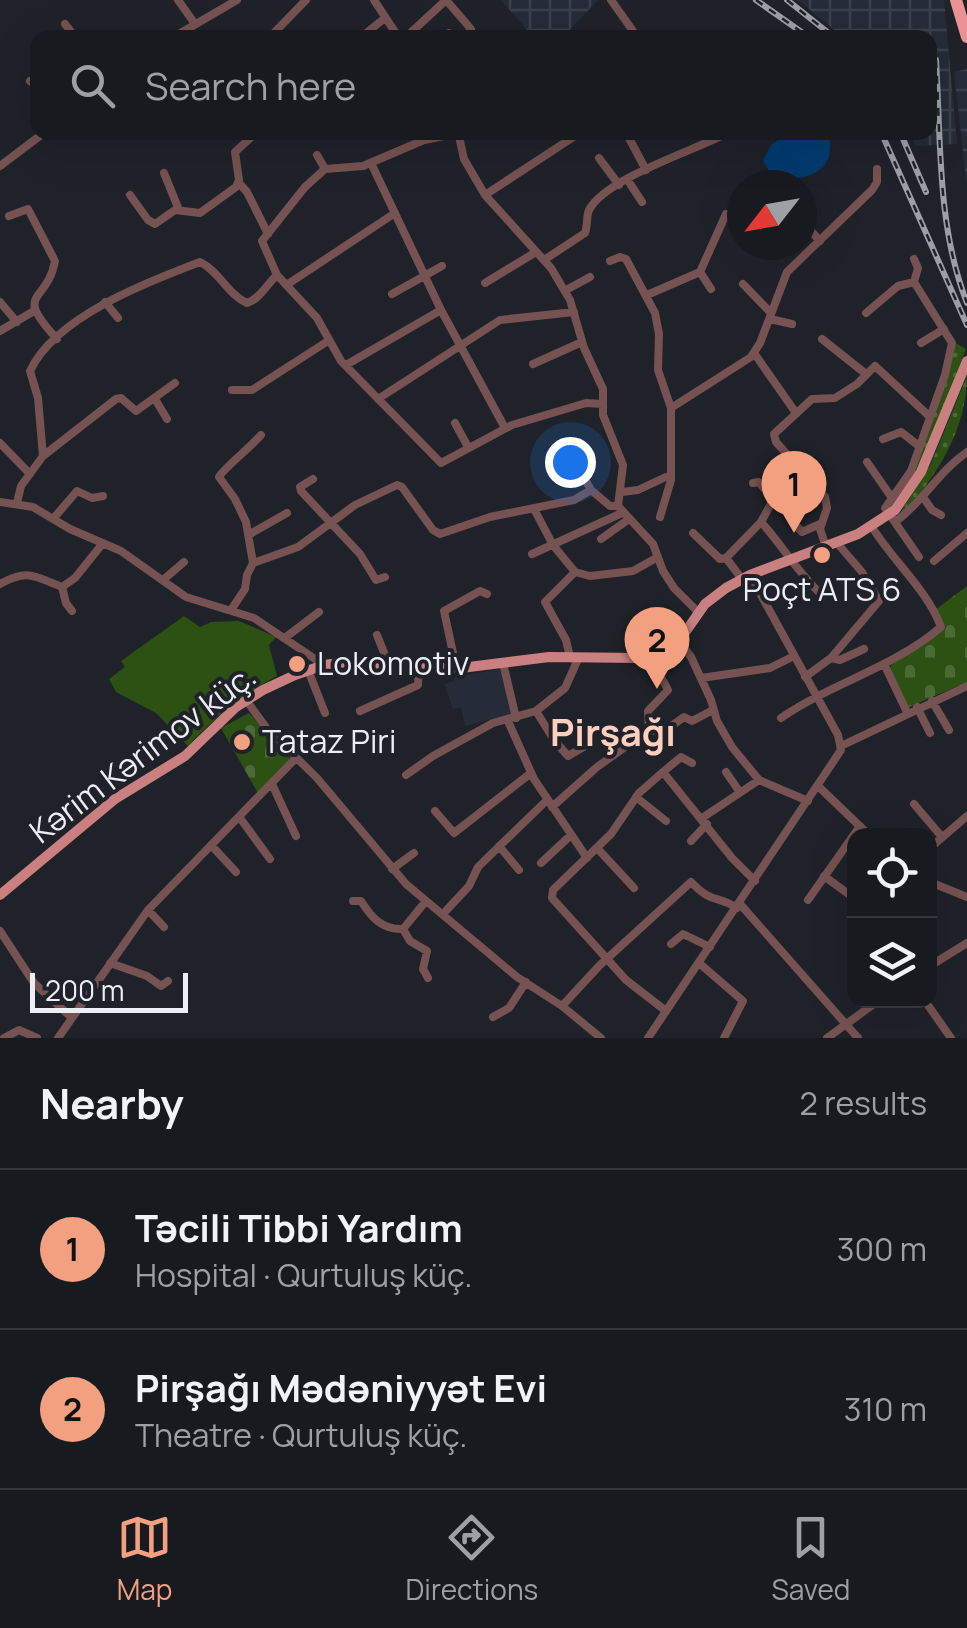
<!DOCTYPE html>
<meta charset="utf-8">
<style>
body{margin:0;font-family:Manrope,sans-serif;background:#24272c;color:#f1f3f6}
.controls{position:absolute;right:30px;bottom:30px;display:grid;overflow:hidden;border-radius:20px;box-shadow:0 10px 40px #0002}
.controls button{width:90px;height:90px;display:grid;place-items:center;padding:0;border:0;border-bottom:2px solid #36383d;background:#171a1f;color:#f1f3f6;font:50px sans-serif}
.compass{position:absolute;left:727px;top:170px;width:90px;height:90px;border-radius:50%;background:#171a1f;box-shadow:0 10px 40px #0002;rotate:239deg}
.scale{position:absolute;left:30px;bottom:25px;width:158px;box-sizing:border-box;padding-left:10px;border:5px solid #ebeef3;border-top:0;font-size:28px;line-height:35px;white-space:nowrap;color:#ebeef3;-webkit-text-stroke:8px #1f2329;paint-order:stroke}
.you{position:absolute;left:570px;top:462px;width:35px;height:35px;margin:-25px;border:8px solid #fff;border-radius:50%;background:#1a73e8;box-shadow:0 0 0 15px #1a73e833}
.badge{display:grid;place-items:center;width:65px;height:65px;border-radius:50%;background:#f2a080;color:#111;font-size:32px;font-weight:700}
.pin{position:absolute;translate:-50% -82px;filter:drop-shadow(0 2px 5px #0008)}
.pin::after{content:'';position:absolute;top:52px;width:35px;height:30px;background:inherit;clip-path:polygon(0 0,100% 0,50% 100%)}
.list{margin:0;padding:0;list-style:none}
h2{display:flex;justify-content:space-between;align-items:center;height:130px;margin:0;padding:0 40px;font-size:42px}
h2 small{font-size:32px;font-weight:400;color:#9ea1a4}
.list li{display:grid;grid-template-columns:65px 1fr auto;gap:30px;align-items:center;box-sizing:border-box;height:160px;padding:0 40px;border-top:2px solid #36383d}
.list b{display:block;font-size:38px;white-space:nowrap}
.list p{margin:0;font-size:32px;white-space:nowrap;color:#9ea1a4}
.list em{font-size:32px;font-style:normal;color:#9ea1a4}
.icon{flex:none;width:55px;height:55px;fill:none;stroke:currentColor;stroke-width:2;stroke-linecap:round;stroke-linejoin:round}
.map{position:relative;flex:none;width:967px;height:1038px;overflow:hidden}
.search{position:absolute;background:#171a1f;box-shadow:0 10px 40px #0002;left:30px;right:30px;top:30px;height:110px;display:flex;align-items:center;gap:25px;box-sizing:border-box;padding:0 35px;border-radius:20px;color:#9ea1a4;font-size:38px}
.sheet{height:450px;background:#171a1f}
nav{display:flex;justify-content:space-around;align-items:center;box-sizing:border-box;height:140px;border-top:2px solid #36383d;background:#171a1f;font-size:28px;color:#9ea1a4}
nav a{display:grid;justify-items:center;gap:5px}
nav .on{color:#f2a080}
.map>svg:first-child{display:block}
</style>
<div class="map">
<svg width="967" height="1038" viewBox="0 0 967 1038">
<defs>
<pattern id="industrial-grid" width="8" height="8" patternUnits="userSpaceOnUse" patternTransform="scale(2.5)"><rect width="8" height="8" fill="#252c38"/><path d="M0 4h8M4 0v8" fill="none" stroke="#3a414c"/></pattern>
<pattern id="grass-dots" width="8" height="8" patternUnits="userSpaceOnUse" patternTransform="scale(2.5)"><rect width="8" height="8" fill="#2c5113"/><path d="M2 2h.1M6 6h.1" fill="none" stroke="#4b6a36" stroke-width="1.8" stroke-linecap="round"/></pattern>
<pattern id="cemetery-stones" width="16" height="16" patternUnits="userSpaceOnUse" patternTransform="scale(2.5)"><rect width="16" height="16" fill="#2c5113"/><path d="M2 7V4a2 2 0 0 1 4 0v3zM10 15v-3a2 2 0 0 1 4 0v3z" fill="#4b6a36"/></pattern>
</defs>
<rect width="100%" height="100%" fill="#1f2329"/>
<path fill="#252c38" d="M 502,669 L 513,714 L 465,726 L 461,707 L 453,709 L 444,684 L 455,681 L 454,677 Z"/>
<path fill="url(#industrial-grid)" d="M 501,0 L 598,0 L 563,37 L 534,38 Z
M 798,0 L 944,0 L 957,144 L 916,146 L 909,133 L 930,132 L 930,38 L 843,37 Z
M 967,69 L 967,187 L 954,72 Z"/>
<path fill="url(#grass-dots)" d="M 956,343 L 966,349 L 922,462 L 889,510 L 887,508 C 921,466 941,395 956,343 Z
M 967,376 C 967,429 935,482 897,518 L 930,466 Z"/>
<path fill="url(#cemetery-stones)" d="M 967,586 L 967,682 L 909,707 L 890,668 L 892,664 L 946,628 L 935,610 Z
M 249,713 L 290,759 L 259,795 L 221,728 Z"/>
<path fill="#2c5113" d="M 184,616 L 200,627 L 211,622 L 239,621 L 276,637 L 269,645 L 277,676 C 243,694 214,718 188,746 L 156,713 L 116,692 L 109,679 L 125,667 L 121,661 Z"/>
<path fill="#023d73" d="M 789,132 L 828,133 C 840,170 804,185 773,176 L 763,161 L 771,145 Z"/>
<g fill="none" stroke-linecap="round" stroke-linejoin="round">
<path stroke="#765252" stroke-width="8" d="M 178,0 L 195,24
M 374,0 L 399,38
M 611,0 L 638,38
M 65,24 L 76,38
M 172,38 L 237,0
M 269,38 L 306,0
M 360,38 L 385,18
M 405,38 L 446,0 L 471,29 L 465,38
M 442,38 L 449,33 L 456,38
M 30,81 L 38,86
M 458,132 L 464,159 L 485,195 L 551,268 L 570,300 L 584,348 L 603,389 L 603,415 L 623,465 L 618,506 L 653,544 L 663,571 L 674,588 L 698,612
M 629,138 L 646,170
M 317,155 L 325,169
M 599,158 L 619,185
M 371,163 L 441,310 L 505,428
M 0,166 L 45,132
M 164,173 L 179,210
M 627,179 L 642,202
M 239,183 L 247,192 L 268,234
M 130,195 L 148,220 L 155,224 L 175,210 L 200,213 L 236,187 L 239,180 L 235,152 L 257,132
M 485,195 L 581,132
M 9,216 L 28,209 L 55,261 C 47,305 12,290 57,339
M 802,221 L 820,241
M 544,260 L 585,233 C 588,225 586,217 589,210 C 607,177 697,150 729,132
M 610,261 L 620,257 L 626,259 L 655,313 L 659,334 L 658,370 L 671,408 L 671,480 L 660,517
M 700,272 L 711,289
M 277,275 L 317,318 L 341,361 L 441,463 L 512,425 L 586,403 L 603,404
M 277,275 L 262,241 L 305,187 L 325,169 L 363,166 L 424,140 L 458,133
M 914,282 L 918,268 L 914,259
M 485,283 L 536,252
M 288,284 L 395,213
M 743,284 L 771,313
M 566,290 L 590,277
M 392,294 L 442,266
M 647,295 L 700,272 L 726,214
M 0,302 L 17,322
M 105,302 L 118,318
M 866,313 L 898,286 L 914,282 L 952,343 L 945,375 L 911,471 L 885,508 L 919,557
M 770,319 L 792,324
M 0,331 L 34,311
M 822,339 L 866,374
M 921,343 L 944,329
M 754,353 L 796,413
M 533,364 L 582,342
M 346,365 L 441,310
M 232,390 L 252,390 L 328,341
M 155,399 L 167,419
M 378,399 L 500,320 L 574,312
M 671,408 L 751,357 L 760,343 L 787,272 L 872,190 L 877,182 L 877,169
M 455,423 L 468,447
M 883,439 L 901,432 L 919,446
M 0,443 L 30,474
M 43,456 L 116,399 L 121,398 L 136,411 L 175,383
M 556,460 L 572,456 L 591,490 L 610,506 L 618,506
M 867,462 L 892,498
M 313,479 L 300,487 L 301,491 L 360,554 L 376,580 L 385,577
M 753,483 L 759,482 L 773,500 L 761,522
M 622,492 L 638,490 L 670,475
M 923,497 L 932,510 L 941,515
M 0,502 L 33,507 L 70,529 L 121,551 L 186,597 L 254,618 L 324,665
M 17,503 L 21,486 L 43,456 L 38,398 L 30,371 C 55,317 147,282 200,262 C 219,271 228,295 247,303 C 259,300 268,283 277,275
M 534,509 L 553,545 L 575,572 L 590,576 L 633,571 L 658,557
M 53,519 L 77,491 L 92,498 L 103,496
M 793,522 L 802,532 L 820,524
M 895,522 C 923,502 938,472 967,452
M 693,533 L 720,559 L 726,558 L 742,579
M 250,534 L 287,513
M 601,539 L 629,519
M 826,547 L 820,529 L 827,508 L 825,497 L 776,442 L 774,434 L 812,399 L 835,398 L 857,384 L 875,366 L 929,416
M 532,554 L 622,513
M 726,558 L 761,522 C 783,546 799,575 823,596
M 934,561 L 967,533
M 253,563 L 246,522 L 235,499 L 219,477 C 223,469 252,446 261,435
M 163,580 L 184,562
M 0,584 C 29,568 35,577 62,587 L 75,578 L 103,543
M 62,587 L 66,603 L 72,611
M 231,610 L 245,589 L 247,575 L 253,563 L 298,547 L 355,505 L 397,485 L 402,487 L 433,530 L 440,534 L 490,517 L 574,500 L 591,490
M 377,635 L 388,663
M 286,637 L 319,612
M 679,641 L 691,657 L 711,700 L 717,721 L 732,747 L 759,780 L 808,801
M 570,657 L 566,640 L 545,602 L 575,572
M 831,658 L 840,660 L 864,649
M 503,663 L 516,718
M 885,666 L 907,712
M 453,668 L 453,653 L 444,611 L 480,591 L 487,594
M 308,670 L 325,713
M 805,677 L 831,658 L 879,601 L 862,572 L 837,543
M 701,678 L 770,668 L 794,656
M 246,700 L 268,730 L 317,778 L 406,884 L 517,977 L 562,1006 L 601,1038
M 932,701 L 949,730
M 917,707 L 930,733
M 360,711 L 418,685 L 419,665
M 536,711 L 554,740 L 568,756 L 592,742
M 781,718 C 832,683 893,668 941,627 C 928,591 893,561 872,527
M 507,719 L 534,779 L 587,858
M 649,730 L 648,711 L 668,690 L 659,673 L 658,655
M 841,746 L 967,686
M 663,772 L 681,757 L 692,763
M 726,772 L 739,791
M 406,775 L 433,756 L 493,723 L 536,711 L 565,688 L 579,657
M 272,784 L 296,836
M 818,786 L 870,836
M 636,797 L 666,821
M 914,804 L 942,837
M 552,807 L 597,767 L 649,730 L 663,732 L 684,717 L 692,721 L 713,710
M 435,811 L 454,833 L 531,773
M 240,818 L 270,859
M 702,818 L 759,780
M 691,841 L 707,824
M 211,845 L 236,872
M 499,846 L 519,870
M 597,848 L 634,888
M 930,848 L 967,816
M 541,863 L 571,835
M 392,869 L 414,853
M 824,876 L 854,898
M 930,882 L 967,897
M 808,900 L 860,826
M 353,901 L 361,901 C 371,917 382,930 403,929
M 426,901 L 403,929 L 410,941 L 427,951 L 423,969 L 428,978
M 740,904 L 858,1038
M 148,910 L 164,927
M 443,914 L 469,886 L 478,867 L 547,800
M 0,931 L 34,983 L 71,1017
M 671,944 L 683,934 L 710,947
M 110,963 L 147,976 L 161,986 L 168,981
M 699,963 L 743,1001 L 724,1038
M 930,966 L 967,943
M 925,1001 L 951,1038
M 562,1006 L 600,965 L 691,882 C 713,905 716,894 737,908
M 666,1011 L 626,980 L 552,898 L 553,890 L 611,834 L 639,793 L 663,772 L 732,858 L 755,881
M 493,1017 L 509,1008 L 526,982
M 4,1038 L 19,1030 L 37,1038
M 58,1038 L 148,910 L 296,758
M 648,1038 L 841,750 L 838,735 L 750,575
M 827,1038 L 878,1001"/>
<path stroke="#ca8081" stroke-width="10" d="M 0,895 L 115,799 L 185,756 L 236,707 L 263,690 L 295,675 L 324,665 L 346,662 L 461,668 L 549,657 L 640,658 L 667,651 L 679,641 L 705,604 L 726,588 L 750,575 L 858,534 L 895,510 L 921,472 L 967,361"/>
<path stroke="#ec9294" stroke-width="12" d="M 956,0 L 967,37"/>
<defs>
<path id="rail" d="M 756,0 L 810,38
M 787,0 L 835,38
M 936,60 C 941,141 937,227 967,303
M 881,132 L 967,325
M 900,132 L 926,192"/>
</defs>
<use href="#rail" stroke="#9c9fa5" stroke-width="6"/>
<use href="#rail" stroke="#1f2329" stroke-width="2.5" stroke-dasharray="8" stroke-linecap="butt"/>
</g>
<g fill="#f2a080" stroke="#1f2329" stroke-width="4">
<circle cx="822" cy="555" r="10"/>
<circle cx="297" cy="664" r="10"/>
<circle cx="242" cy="742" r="10"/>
</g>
<g text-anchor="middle" stroke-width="8" stroke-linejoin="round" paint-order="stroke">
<g font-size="32" fill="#ebeef3" stroke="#1f2329" text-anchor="start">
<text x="822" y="601" text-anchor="middle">Poçt ATS 6</text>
<text x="317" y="675">Lokomotiv</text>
<text x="262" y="753">Tataz Piri</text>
</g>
<g font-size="32" fill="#ebeef3" stroke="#1f2329">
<text transform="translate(143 754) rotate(-37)" y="11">Kərim Kərimov küç.</text>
</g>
<g font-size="38" font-weight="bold" fill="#ffcfbd" stroke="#1f2329">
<text x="613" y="746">Pirşağı</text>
</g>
</g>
</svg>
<div class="controls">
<button><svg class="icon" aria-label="locate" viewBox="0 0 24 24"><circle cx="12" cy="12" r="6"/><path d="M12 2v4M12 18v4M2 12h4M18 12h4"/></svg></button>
<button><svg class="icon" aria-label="layers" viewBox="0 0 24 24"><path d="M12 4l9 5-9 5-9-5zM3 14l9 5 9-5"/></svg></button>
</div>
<svg class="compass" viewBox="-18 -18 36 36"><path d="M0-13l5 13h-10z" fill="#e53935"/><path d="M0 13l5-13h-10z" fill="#9ea1a4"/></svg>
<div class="scale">200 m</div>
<div class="you"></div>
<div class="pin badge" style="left:794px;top:533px">1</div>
<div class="pin badge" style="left:657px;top:689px">2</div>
<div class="search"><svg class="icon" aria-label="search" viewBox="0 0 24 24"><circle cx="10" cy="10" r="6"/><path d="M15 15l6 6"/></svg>Search here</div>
</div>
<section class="sheet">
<h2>Nearby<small>2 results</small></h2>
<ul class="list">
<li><span class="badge">1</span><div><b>Təcili Tibbi Yardım</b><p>Hospital · Qurtuluş küç.</p></div><em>300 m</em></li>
<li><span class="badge">2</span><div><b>Pirşağı Mədəniyyət Evi</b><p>Theatre · Qurtuluş küç.</p></div><em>310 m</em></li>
</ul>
</section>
<nav>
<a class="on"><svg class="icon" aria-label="map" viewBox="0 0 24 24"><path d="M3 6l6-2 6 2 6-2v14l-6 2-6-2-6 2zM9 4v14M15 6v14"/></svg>Map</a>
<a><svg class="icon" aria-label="directions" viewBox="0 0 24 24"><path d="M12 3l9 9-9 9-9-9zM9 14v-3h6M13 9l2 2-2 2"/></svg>Directions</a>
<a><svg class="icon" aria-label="saved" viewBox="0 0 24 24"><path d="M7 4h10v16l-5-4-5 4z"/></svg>Saved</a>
</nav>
